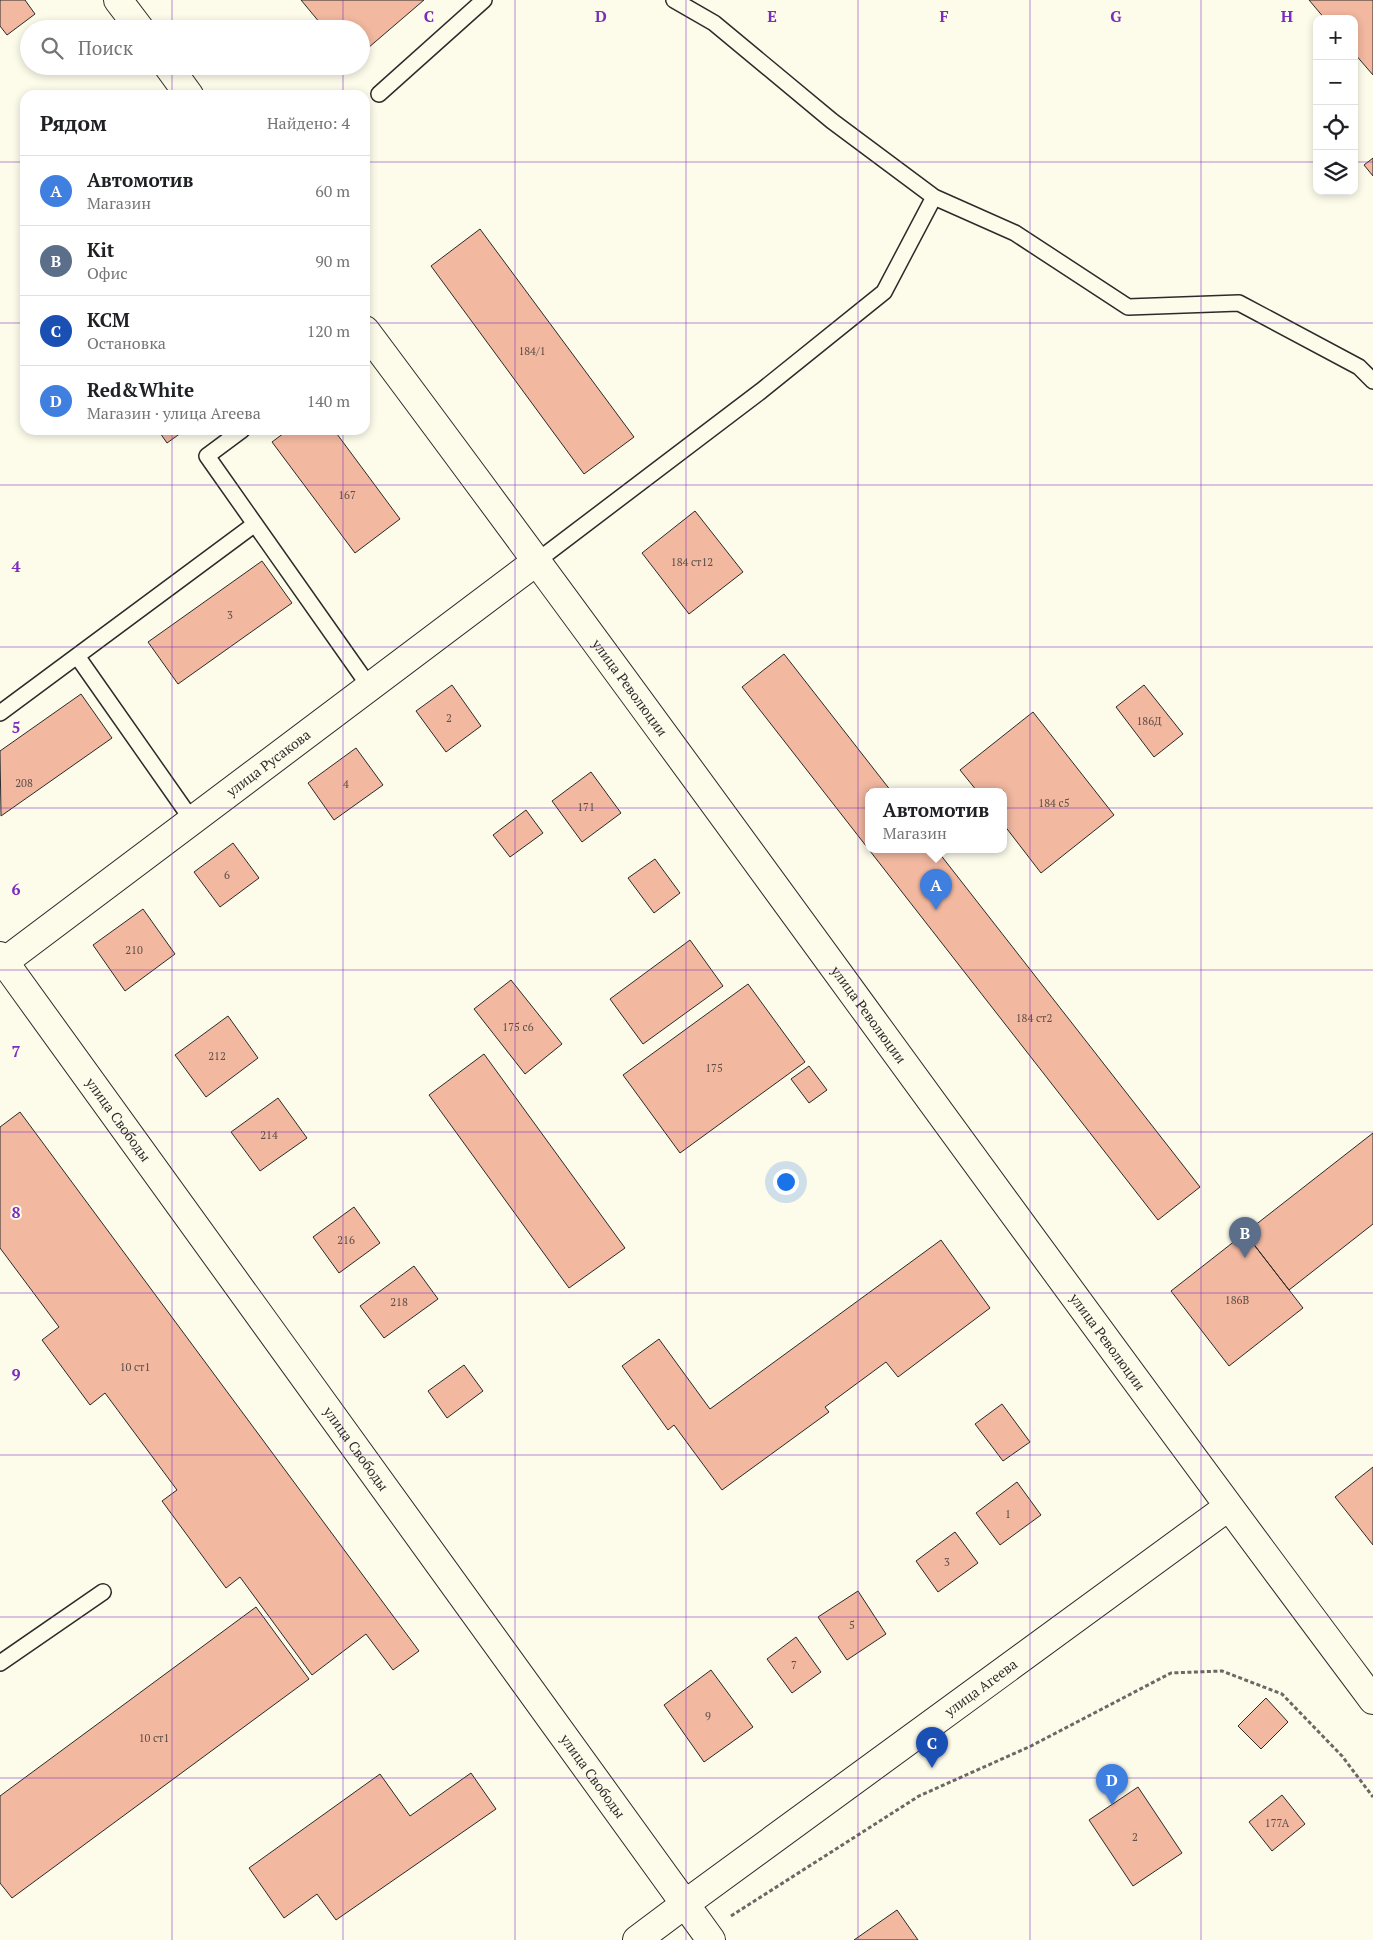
<!DOCTYPE html>
<html lang="ru">
<meta charset="utf-8">
<style>
body{margin:0;font-family:"PT Serif",serif;background:#f6f6f6;color:#202124}
.controls{position:absolute;right:15px;top:15px;display:grid;overflow:hidden;border-radius:10px;box-shadow:0 2px 8px #0003}
.controls button{width:45px;height:45px;display:grid;place-items:center;padding:0;border:0;border-bottom:1px solid #e0e0e0;background:#fff;color:#202124;font:25px sans-serif}
.you{position:absolute;left:785px;top:1181px;width:18px;height:18px;margin:-12px;border:4px solid #fff;border-radius:50%;background:#1a73e8;box-shadow:0 0 0 8px #1a73e833}
.badge{display:grid;place-items:center;width:32px;height:32px;border-radius:50%;background:#2563eb;color:#fff;font-size:16px;font-weight:700}
.pin{position:absolute;translate:-50% -41px;filter:drop-shadow(0 1px 2px #0008)}
.pin::after{content:'';position:absolute;top:26px;width:18px;height:15px;background:inherit;clip-path:polygon(0 0,100% 0,50% 100%)}
.popup{position:absolute;left:865px;top:788px;width:142px;height:65px;box-sizing:border-box;display:grid;place-content:center;border-radius:10px;background:#fff;filter:drop-shadow(0 1px 4px #0005);font-size:16px;white-space:nowrap;color:#757577}
.popup b{font-size:19px;color:#202124}
.popup::after{content:'';position:absolute;left:50%;top:100%;margin-left:-10px;border:10px solid transparent;border-top-color:#fff}
.list{margin:0;padding:0;list-style:none}
h2{display:flex;justify-content:space-between;align-items:center;height:65px;margin:0;padding:0 20px;font-size:21px}
h2 small{font-size:16px;font-weight:400;color:#757577}
.list li{display:grid;grid-template-columns:32px 1fr auto;gap:15px;align-items:center;box-sizing:border-box;height:70px;padding:0 20px;border-top:1px solid #e0e0e0}
.list b{display:block;font-size:19px;white-space:nowrap}
.list p{margin:0;font-size:16px;white-space:nowrap;color:#757577}
.list em{font-size:16px;font-style:normal;color:#757577}
.icon{flex:none;width:28px;height:28px;fill:none;stroke:currentColor;stroke-width:2;stroke-linecap:round;stroke-linejoin:round}
.map{position:relative;flex:none;width:1373px;height:1940px;overflow:hidden}
.search{position:absolute;background:#fff;box-shadow:0 2px 8px #0003;left:20px;top:20px;width:350px;height:55px;display:flex;align-items:center;gap:12px;box-sizing:border-box;padding:0 18px;border-radius:28px;color:#757577;font-size:19px}
.panel{position:absolute;background:#fff;box-shadow:0 2px 8px #0003;left:20px;top:90px;width:350px;height:345px;border-radius:15px}
.map>svg:first-child{display:block}
</style>
<div class="map">
<svg width="1373" height="1940" viewBox="0 0 1373 1940">
<rect width="100%" height="100%" fill="#fdfbea"/>
<path fill="#f2b8a0" stroke="#2b2b2b" d="M 0,0 L 25,0 L 35,14 L 7,35 L 0,26 Z
M 301,0 L 424,0 L 361,54 L 361,29 L 325,29 Z
M 1309,0 L 1373,0 L 1373,75 L 1354,53 L 1354,19 L 1325,19 Z
M 1373,158 L 1373,176 L 1364,165 Z
M 480,229 L 634,437 L 584,474 L 431,266 Z
M 158,430 L 185,430 L 167,443 Z
M 288,430 L 334,430 L 400,519 L 355,553 L 272,442 Z
M 695,511 L 743,572 L 689,614 L 642,553 Z
M 262,561 L 292,603 L 178,684 L 148,642 Z
M 784,654 L 891,791 L 868,791 L 868,849 L 936,849 L 1200,1187 L 1158,1220 L 742,687 Z
M 452,685 L 481,726 L 446,752 L 416,711 Z
M 1144,685 L 1183,734 L 1154,757 L 1116,707 Z
M 81,694 L 112,738 L 1,816 L 0,751 Z
M 1033,712 L 1114,815 L 1041,873 L 1004,825 L 1004,791 L 977,791 L 960,770 Z
M 356,748 L 383,785 L 334,820 L 308,783 Z
M 591,772 L 621,813 L 582,842 L 552,801 Z
M 526,810 L 543,833 L 510,857 L 493,835 Z
M 233,843 L 259,878 L 220,907 L 194,872 Z
M 655,859 L 680,893 L 654,913 L 628,878 Z
M 143,909 L 175,954 L 125,991 L 93,945 Z
M 690,940 L 723,986 L 643,1044 L 610,999 Z
M 511,980 L 562,1044 L 525,1074 L 474,1009 Z
M 748,984 L 805,1062 L 680,1153 L 623,1075 Z
M 228,1016 L 258,1058 L 206,1097 L 175,1055 Z
M 484,1054 L 625,1248 L 569,1288 L 429,1095 Z
M 809,1066 L 827,1090 L 809,1103 L 791,1079 Z
M 278,1098 L 307,1138 L 260,1171 L 231,1132 Z
M 20,1112 L 419,1651 L 393,1670 L 366,1634 L 312,1675 L 240,1577 L 226,1588 L 162,1501 L 177,1490 L 105,1393 L 90,1405 L 42,1340 L 59,1327 L 0,1248 L 0,1127 Z
M 1373,1133 L 1373,1224 L 1289,1290 L 1245,1233 Z
M 354,1207 L 380,1243 L 339,1273 L 313,1237 Z
M 1245,1233 L 1303,1308 L 1229,1366 L 1171,1291 Z
M 941,1240 L 990,1308 L 898,1377 L 886,1362 L 825,1407 L 829,1412 L 722,1490 L 674,1425 L 668,1430 L 622,1366 L 659,1339 L 710,1409 Z
M 414,1266 L 438,1299 L 384,1338 L 360,1306 Z
M 464,1365 L 483,1391 L 447,1418 L 428,1391 Z
M 1002,1404 L 1030,1442 L 1003,1461 L 975,1424 Z
M 1373,1467 L 1373,1545 L 1335,1497 Z
M 1017,1482 L 1041,1515 L 1000,1545 L 976,1513 Z
M 955,1532 L 978,1563 L 938,1592 L 916,1561 Z
M 858,1591 L 886,1634 L 847,1660 L 818,1617 Z
M 256,1607 L 309,1679 L 12,1898 L 0,1883 L 0,1796 Z
M 796,1637 L 821,1672 L 792,1693 L 767,1659 Z
M 711,1670 L 753,1727 L 704,1762 L 664,1705 Z
M 1266,1698 L 1288,1722 L 1261,1749 L 1238,1726 Z
M 471,1773 L 496,1809 L 336,1920 L 317,1894 L 284,1918 L 249,1868 L 380,1774 L 410,1816 Z
M 1138,1787 L 1182,1853 L 1133,1886 L 1089,1820 Z
M 1282,1795 L 1305,1824 L 1272,1851 L 1249,1822 Z
M 897,1910 L 918,1940 L 854,1940 Z"/>
<g fill="none" stroke-linecap="round" stroke-linejoin="round">
<defs>
<path id="lane" d="M 674,0 L 714,23 L 832,121 L 934,197
M 379,94 L 484,0
M 242,430 L 207,456 L 369,686
M 537,561 L 761,391 L 884,292 L 934,197 L 1015,233 L 1128,307 L 1239,303 L 1359,367 L 1373,381
M 77,656 L 192,820
M 0,713 L 255,524
M 0,1663 L 103,1592"/>
<g id="street">
<path d="M 118,0 L 140,29"/>
<path d="M 168,66 L 189,95"/>
<path id="s1" d="M 365,330 C 705,784 1033,1247 1373,1700"/>
<path id="s2" d="M 0,965 L 537,561"/>
<path id="s3" d="M 711,1940 L 685,1904 L 1228,1507"/>
</g>
<g id="secondary">
<path id="s4" d="M 0,956 L 685,1904 L 637,1940"/>
</g>
</defs>
<use href="#lane" stroke="#2b2b2b" stroke-width="18"/>
<use href="#street" stroke="#2b2b2b" stroke-width="30"/>
<use href="#secondary" stroke="#2b2b2b" stroke-width="30"/>
<path stroke="#6a6964" stroke-width="3" stroke-dasharray="4 2.5" stroke-linecap="butt" d="M 731,1916 L 919,1796 L 1031,1746 L 1171,1673 L 1222,1671 L 1282,1694 L 1342,1756 L 1373,1797"/>
<use href="#lane" stroke="#fdfbea" stroke-width="15"/>
<use href="#street" stroke="#fdfbea" stroke-width="28"/>
<use href="#secondary" stroke="#fdfbea" stroke-width="28"/>
</g>
<path fill="none" stroke="#7b2cbf" stroke-width="1" stroke-opacity="0.55" d="M 172,0 L 172,29M 343,0 L 343,29M 515,0 L 515,1940M 686,0 L 686,1940M 858,0 L 858,1940M 1030,0 L 1030,1940M 1201,0 L 1201,1940M 172,66 L 172,95M 343,66 L 343,95M 0,162 L 25,162M 365,162 L 1317,162M 1354,162 L 1373,162M 0,323 L 25,323M 365,323 L 1373,323M 172,430 L 172,1940M 343,430 L 343,1940M 0,485 L 1373,485M 0,647 L 1373,647M 0,808 L 1373,808M 0,970 L 1373,970M 0,1132 L 1373,1132M 0,1293 L 1373,1293M 0,1455 L 1373,1455M 0,1617 L 1373,1617M 0,1778 L 1373,1778"/>
<g text-anchor="middle" stroke-width="4" stroke-linejoin="round" paint-order="stroke">
<g font-size="11" fill="#5d4e48">
<text x="532" y="355">184/1</text>
<text x="347" y="499">167</text>
<text x="692" y="566">184 ст12</text>
<text x="230" y="619">3</text>
<text x="449" y="722">2</text>
<text x="1149" y="725">186Д</text>
<text x="24" y="787">208</text>
<text x="346" y="788">4</text>
<text x="1054" y="807">184 с5</text>
<text x="586" y="811">171</text>
<text x="227" y="879">6</text>
<text x="134" y="954">210</text>
<text x="1034" y="1022">184 ст2</text>
<text x="518" y="1031">175 с6</text>
<text x="217" y="1060">212</text>
<text x="714" y="1072">175</text>
<text x="269" y="1139">214</text>
<text x="346" y="1244">216</text>
<text x="1237" y="1304">186В</text>
<text x="399" y="1306">218</text>
<text x="135" y="1371">10 ст1</text>
<text x="1008" y="1518">1</text>
<text x="947" y="1566">3</text>
<text x="852" y="1629">5</text>
<text x="794" y="1669">7</text>
<text x="708" y="1720">9</text>
<text x="154" y="1742">10 ст1</text>
<text x="1277" y="1827">177А</text>
<text x="1135" y="1841">2</text>
</g>
<g font-size="14" fill="#2b2b2b" stroke="#fdfbea">
<text dy="5" stroke="none"><textPath href="#s1" startOffset="445">улица Революции</textPath></text>
<text dy="5" stroke="none"><textPath href="#s2" startOffset="336">улица Русакова</textPath></text>
<text dy="5" stroke="none"><textPath href="#s1" startOffset="850">улица Революции</textPath></text>
<text dy="5" stroke="none"><textPath href="#s4" startOffset="202">улица Свободы</textPath></text>
<text dy="5" stroke="none"><textPath href="#s1" startOffset="1255">улица Революции</textPath></text>
<text dy="5" stroke="none"><textPath href="#s4" startOffset="608">улица Свободы</textPath></text>
<text dy="5" stroke="none"><textPath href="#s3" startOffset="411">улица Агеева</textPath></text>
<text dy="5" stroke="none"><textPath href="#s4" startOffset="1012">улица Свободы</textPath></text>
</g>
</g>
<g font-size="16" text-anchor="middle" font-weight="bold" fill="#7b2cbf" stroke="#fdfbea" stroke-width="4" stroke-linejoin="round" paint-order="stroke">
<text x="429" y="22">C</text>
<text x="601" y="22">D</text>
<text x="772" y="22">E</text>
<text x="944" y="22">F</text>
<text x="1116" y="22">G</text>
<text x="1287" y="22">H</text>
<text x="16" y="572">4</text>
<text x="16" y="733">5</text>
<text x="16" y="895">6</text>
<text x="16" y="1057">7</text>
<text x="16" y="1218">8</text>
<text x="16" y="1380">9</text>
</g>
</svg>
<div class="controls">
<button>+</button>
<button>−</button>
<button><svg class="icon" aria-label="locate" viewBox="0 0 24 24"><circle cx="12" cy="12" r="6"/><path d="M12 2v4M12 18v4M2 12h4M18 12h4"/></svg></button>
<button><svg class="icon" aria-label="layers" viewBox="0 0 24 24"><path d="M12 4l9 5-9 5-9-5zM3 14l9 5 9-5"/></svg></button>
</div>
<div class="you"></div>
<div class="pin badge" style="left:936px;top:910px;background:#3f7fe0">A</div>
<div class="popup"><b>Автомотив</b>Магазин</div>
<div class="pin badge" style="left:1245px;top:1258px;background:#5c6f8a">B</div>
<div class="pin badge" style="left:932px;top:1768px;background:#1a4fb4">C</div>
<div class="pin badge" style="left:1112px;top:1805px;background:#3f7fe0">D</div>
<div class="search"><svg class="icon" aria-label="search" viewBox="0 0 24 24"><circle cx="10" cy="10" r="6"/><path d="M15 15l6 6"/></svg>Поиск</div>
<section class="panel">
<h2>Рядом<small>Найдено: 4</small></h2>
<ul class="list">
<li><span class="badge" style="background:#3f7fe0">A</span><div><b>Автомотив</b><p>Магазин</p></div><em>60 m</em></li>
<li><span class="badge" style="background:#5c6f8a">B</span><div><b>Kit</b><p>Офис</p></div><em>90 m</em></li>
<li><span class="badge" style="background:#1a4fb4">C</span><div><b>КСМ</b><p>Остановка</p></div><em>120 m</em></li>
<li><span class="badge" style="background:#3f7fe0">D</span><div><b>Red&amp;White</b><p>Магазин · улица Агеева</p></div><em>140 m</em></li>
</ul>
</section>
</div>
